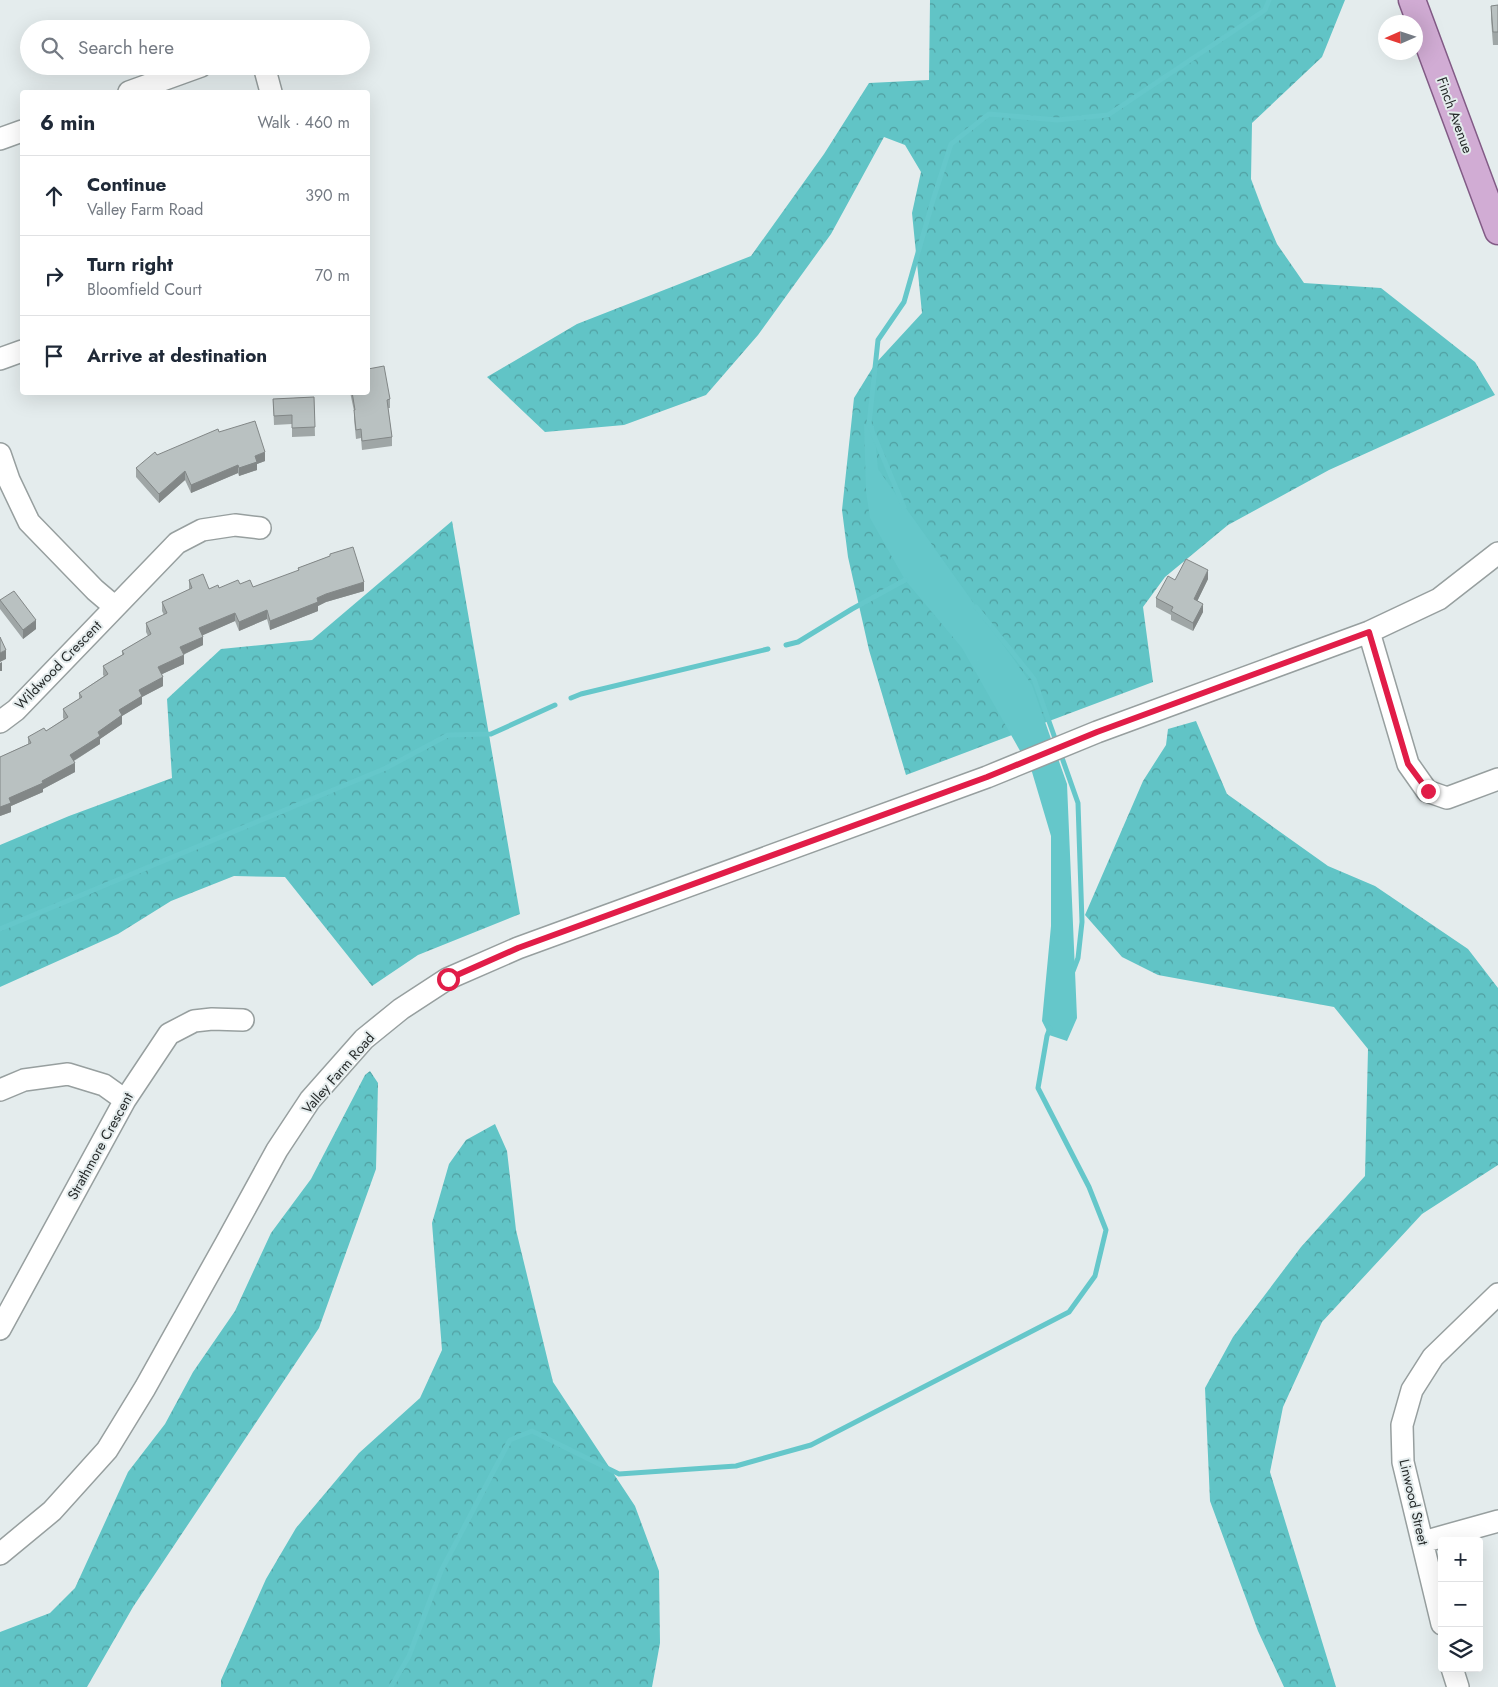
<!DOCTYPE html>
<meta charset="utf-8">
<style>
body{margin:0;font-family:Jost,sans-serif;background:#f6f6f7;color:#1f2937}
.controls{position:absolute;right:15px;bottom:15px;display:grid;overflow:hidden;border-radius:5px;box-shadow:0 5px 20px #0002}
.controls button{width:45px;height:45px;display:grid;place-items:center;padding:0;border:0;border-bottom:1px solid #e0e1e3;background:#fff;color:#1f2937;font:25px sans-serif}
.compass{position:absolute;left:1378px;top:15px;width:45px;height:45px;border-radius:50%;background:#fff;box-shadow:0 5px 20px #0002;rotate:267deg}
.stop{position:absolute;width:15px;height:15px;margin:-11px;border:4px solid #e11d48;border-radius:50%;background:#fff}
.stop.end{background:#e11d48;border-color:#fff;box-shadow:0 1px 5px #0008}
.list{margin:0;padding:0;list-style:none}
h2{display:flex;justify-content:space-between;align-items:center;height:65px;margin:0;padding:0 20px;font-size:21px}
h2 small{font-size:16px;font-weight:400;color:#747a83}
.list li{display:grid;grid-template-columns:32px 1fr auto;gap:15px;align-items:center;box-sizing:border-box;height:80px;padding:0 20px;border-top:1px solid #e0e1e3}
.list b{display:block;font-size:19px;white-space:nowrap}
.list p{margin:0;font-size:16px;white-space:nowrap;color:#747a83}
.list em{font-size:16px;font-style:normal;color:#747a83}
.icon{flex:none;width:28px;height:28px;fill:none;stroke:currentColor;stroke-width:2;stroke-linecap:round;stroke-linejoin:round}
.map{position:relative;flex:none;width:1498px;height:1687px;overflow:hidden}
.search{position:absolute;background:#fff;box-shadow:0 5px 20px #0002;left:20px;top:20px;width:350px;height:55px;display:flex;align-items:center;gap:12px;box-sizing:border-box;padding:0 18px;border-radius:28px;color:#747a83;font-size:19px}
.panel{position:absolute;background:#fff;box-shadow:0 5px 20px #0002;left:20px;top:90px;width:350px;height:305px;border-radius:5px}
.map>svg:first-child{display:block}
</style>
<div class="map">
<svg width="1498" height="1687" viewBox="0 0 1498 1687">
<defs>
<pattern id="forest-crowns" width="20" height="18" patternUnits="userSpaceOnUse" patternTransform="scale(1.25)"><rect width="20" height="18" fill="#61c4c6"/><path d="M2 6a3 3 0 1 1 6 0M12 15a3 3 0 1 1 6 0" fill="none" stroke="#509fa1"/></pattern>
</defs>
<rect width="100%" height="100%" fill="#e4eced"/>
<path fill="url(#forest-crowns)" d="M 930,0 L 1345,0 L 1322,57 L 1252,123 L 1251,179 L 1263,211 L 1277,244 L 1304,283 L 1381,288 L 1475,362 L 1495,395 L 1329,470 L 1228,525 L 1165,577 L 1143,607 L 1153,682 L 906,775 L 869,650 L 848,557 L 842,510 L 854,398 L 875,364 L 922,313 L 912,213 L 921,172 L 905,145 L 884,137 L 831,234 L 758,335 L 706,395 L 624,425 L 545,432 L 487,377 L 577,324 L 751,256 L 824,154 L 869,83 L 929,80 Z
M 452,521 L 520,914 L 418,955 L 372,986 L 285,877 L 234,876 L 171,901 L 118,934 L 0,987 L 0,845 L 69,816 L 172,778 L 167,699 L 221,649 L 312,640 Z
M 1196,721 L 1227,794 L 1328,866 L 1375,886 L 1468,949 L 1498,988 L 1498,1165 L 1422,1214 L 1322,1322 L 1283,1407 L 1270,1472 L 1336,1687 L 1284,1687 L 1258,1631 L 1210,1501 L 1205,1388 L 1233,1337 L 1301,1247 L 1365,1176 L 1368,1049 L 1334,1007 L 1158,975 L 1122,957 L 1085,915 L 1143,781 L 1166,745 L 1168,729 Z
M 370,1071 L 378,1083 L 376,1169 L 319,1328 L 133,1607 L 87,1687 L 0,1687 L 0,1632 L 50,1613 L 75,1588 L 128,1472 L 165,1424 L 193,1372 L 235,1311 L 271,1233 L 311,1179 L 365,1075 Z
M 495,1124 L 507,1151 L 516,1230 L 553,1382 L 635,1506 L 659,1571 L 660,1643 L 652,1687 L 221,1687 L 221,1680 L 266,1579 L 296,1528 L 359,1453 L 420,1398 L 442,1350 L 432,1223 L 449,1164 L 466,1140 Z"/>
<path fill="#65c7ca" d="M 864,424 L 874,426 L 878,469 L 1032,685 L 1067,784 L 1077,1018 L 1067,1041 L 1049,1035 L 1042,1021 L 1051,926 L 1051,836 L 1032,772 L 962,648 L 905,580 L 870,518 L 866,492 Z"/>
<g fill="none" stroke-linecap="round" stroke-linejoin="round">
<path stroke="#65c7ca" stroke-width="5" d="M 904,507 L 869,424 L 878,340 L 904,302 L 933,200 L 951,144 L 989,114 L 1057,120 L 1108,115 L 1265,10 L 1269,0
M 976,607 L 1034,679 L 1057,744
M 786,645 L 798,642 L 852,609 L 905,580
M 571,698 L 581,694 L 768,649
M 1060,752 L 1078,803 L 1082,922 L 1078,958 L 1073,971
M 0,929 L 386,768 L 448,735 L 491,734 L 555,705
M 391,1687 L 409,1656 L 441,1571 L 510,1440 L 532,1431 L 619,1474 L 736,1466 L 811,1445 L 1069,1312 L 1095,1276 L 1106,1230 L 1089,1187 L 1038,1088 L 1047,1036 L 1050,1028"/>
<defs>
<path id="minor" d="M 264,66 L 271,92
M 129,92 L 201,66
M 0,139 L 22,131
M 0,359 L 22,351
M 0,454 L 9,480 L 29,522 L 95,590 L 115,607
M 1369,632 L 1408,764 L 1427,791 L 1447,798 L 1498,779
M 0,722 L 16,710 L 177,543 L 202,530 L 235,525 L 260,528
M 0,1090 L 24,1080 L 68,1074 L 104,1085 L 125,1100
M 0,1329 L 125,1100 L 169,1034 L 194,1021 L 212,1019 L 243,1020
M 1423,1542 L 1498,1521
M 0,1554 L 52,1511 L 107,1450 L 145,1388 L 226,1243 L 277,1150 L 310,1100 L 364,1039 L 401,1009 L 447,979 L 518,948 L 987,777 L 1097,732 L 1369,632 L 1439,599 L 1498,553
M 1442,1624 L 1403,1462 L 1402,1425 L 1412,1390 L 1433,1357 L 1498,1294
M 1452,1668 L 1458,1687"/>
<path id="major" d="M 1412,0 L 1498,231"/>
</defs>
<use href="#minor" stroke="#979f9f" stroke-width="24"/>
<use href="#major" stroke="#825b86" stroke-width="29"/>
<use href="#minor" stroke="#fff" stroke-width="21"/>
<use href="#major" stroke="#d1acd4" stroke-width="26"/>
</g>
<path fill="#9fa6a6" d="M 1498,5 L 1498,45 L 1493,45 L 1491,19 L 1491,6 Z
M 350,392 L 368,392 L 390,399 L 390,408 L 388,408 L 392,437 L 392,446 L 362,450 L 361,438 L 356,439 L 354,419 L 354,411 Z
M 314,397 L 315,436 L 292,437 L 292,424 L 274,425 L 273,399 Z
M 157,455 L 265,461 L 257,464 L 257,470 L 239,476 L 238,473 L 191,493 L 185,480 L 159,503 L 136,477 L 136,468 Z
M 330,554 L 364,591 L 326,602 L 318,606 L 318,611 L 270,630 L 267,619 L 239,631 L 235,621 L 202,635 L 203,645 L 183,655 L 184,664 L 162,674 L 163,686 L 142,697 L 142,704 L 122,716 L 122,724 L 100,739 L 100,744 L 74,761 L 75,772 L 43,789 L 43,792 L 11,806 L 11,812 L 0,816 L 0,757 L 28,744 L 28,737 L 46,731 L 64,719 L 63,718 L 63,709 L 79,699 L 79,693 L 104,676 L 103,675 L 103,666 L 122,655 L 122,651 L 148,636 L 146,632 L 146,623 L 164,615 L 162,611 L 162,602 L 189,590 L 189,580 L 209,589 L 219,588 L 240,584 L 253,587 L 298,571 L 298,568 L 330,556 Z
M 1208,579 L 1197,601 L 1203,612 L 1193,631 L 1171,620 L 1171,615 L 1156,607 L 1156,598 L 1175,580 Z
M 0,600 L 36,629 L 23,639 L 0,609 Z"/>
<path fill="#828787" d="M 265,452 L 265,461 L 257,464 L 257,470 L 239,476 L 239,468 L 255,456 Z
M 238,465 L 238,473 L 191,493 L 191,485 Z
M 185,471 L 185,480 L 159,503 L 159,494 Z
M 1208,570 L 1208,579 L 1194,608 L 1194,599 Z
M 364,582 L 364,591 L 326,602 L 318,606 L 318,611 L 270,630 L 270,621 L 326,594 Z
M 1203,604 L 1203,612 L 1193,631 L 1193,623 Z
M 267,610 L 267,619 L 239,631 L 239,622 Z
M 235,613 L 235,621 L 199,637 L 199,628 Z
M 36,620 L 36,629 L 23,639 L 23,630 Z
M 203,637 L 203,645 L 180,656 L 180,647 Z
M 6,650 L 6,659 L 0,662 L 0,653 Z
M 184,655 L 184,664 L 158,676 L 158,667 Z
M 2,662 L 2,671 L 0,671 L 0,663 Z
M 163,677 L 163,686 L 142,697 L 142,704 L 122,716 L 122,724 L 100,739 L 100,744 L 70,763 L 70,755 L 98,732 L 119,710 L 139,690 Z
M 75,763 L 75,772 L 43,789 L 43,792 L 11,806 L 11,812 L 0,816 L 0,807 L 9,798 Z"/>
<path fill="#b9c1c1" stroke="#828787" d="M 1498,5 L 1498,32 L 1493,32 L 1491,6 Z
M 384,366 L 390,399 L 387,400 L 392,437 L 362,441 L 361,429 L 356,430 L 354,410 L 355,410 L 352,392 L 368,392 L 368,369 Z
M 314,397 L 315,427 L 292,428 L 292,415 L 274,416 L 273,399 Z
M 255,421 L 265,452 L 255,456 L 257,462 L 239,468 L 238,465 L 191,485 L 185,471 L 159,494 L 136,468 L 155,452 L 157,455 L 218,429 L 219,432 Z
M 353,547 L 364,582 L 326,594 L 317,598 L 318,602 L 270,621 L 267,610 L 239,622 L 235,613 L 199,628 L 203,637 L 180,647 L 184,655 L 158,667 L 163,677 L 139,690 L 142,696 L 119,710 L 122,715 L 98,732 L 100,736 L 70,755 L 75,763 L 42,781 L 43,783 L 9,798 L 11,803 L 0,807 L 0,757 L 31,743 L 28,737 L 44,728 L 46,731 L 68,717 L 63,709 L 82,697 L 79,693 L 108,674 L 103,666 L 124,654 L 122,651 L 151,634 L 146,623 L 167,613 L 162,602 L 192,588 L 189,580 L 203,574 L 209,589 L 218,585 L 219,588 L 238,580 L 240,584 L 250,580 L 253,587 L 299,570 L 298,568 L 330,556 L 330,554 Z
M 1186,559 L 1208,570 L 1194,599 L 1203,604 L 1193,623 L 1171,611 L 1173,607 L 1156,598 L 1168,576 L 1175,580 Z
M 14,591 L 36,620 L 23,630 L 0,600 Z
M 0,637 L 6,650 L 0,653 Z"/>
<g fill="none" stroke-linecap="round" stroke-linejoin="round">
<path stroke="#e11d48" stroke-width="6" d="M 448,979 L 518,948 L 987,777 L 1097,732 L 1369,632 L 1408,764 L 1428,791"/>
</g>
<g text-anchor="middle" stroke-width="4" stroke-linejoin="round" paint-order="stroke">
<g font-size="14" fill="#272b2b" stroke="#e4eced">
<text transform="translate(1455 115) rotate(70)" y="5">Finch Avenue</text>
<text transform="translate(58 665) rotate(-46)" y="5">Wildwood Crescent</text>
<text transform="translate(338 1073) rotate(-49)" y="5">Valley Farm Road</text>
<text transform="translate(100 1146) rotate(-61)" y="5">Strathmore Crescent</text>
<text transform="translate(1414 1502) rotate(77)" y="5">Linwood Street</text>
</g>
</g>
</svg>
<div class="controls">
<button>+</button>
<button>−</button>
<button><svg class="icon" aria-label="layers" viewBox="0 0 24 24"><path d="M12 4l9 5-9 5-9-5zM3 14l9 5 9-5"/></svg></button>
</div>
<svg class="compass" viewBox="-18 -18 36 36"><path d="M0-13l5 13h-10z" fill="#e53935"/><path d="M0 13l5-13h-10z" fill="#747a83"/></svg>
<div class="stop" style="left:448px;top:979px"></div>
<div class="stop end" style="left:1428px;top:791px"></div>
<div class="search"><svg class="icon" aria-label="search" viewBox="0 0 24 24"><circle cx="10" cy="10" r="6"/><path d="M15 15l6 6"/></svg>Search here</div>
<section class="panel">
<h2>6 min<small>Walk · 460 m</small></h2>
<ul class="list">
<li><svg class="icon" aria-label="ahead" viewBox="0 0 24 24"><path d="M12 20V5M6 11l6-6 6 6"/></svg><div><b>Continue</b><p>Valley Farm Road</p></div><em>390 m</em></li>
<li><svg class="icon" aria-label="right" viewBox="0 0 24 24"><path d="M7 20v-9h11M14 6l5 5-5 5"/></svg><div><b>Turn right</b><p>Bloomfield Court</p></div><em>70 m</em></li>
<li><svg class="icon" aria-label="arrive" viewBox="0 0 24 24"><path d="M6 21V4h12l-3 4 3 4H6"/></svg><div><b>Arrive at destination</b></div></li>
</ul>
</section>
</div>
